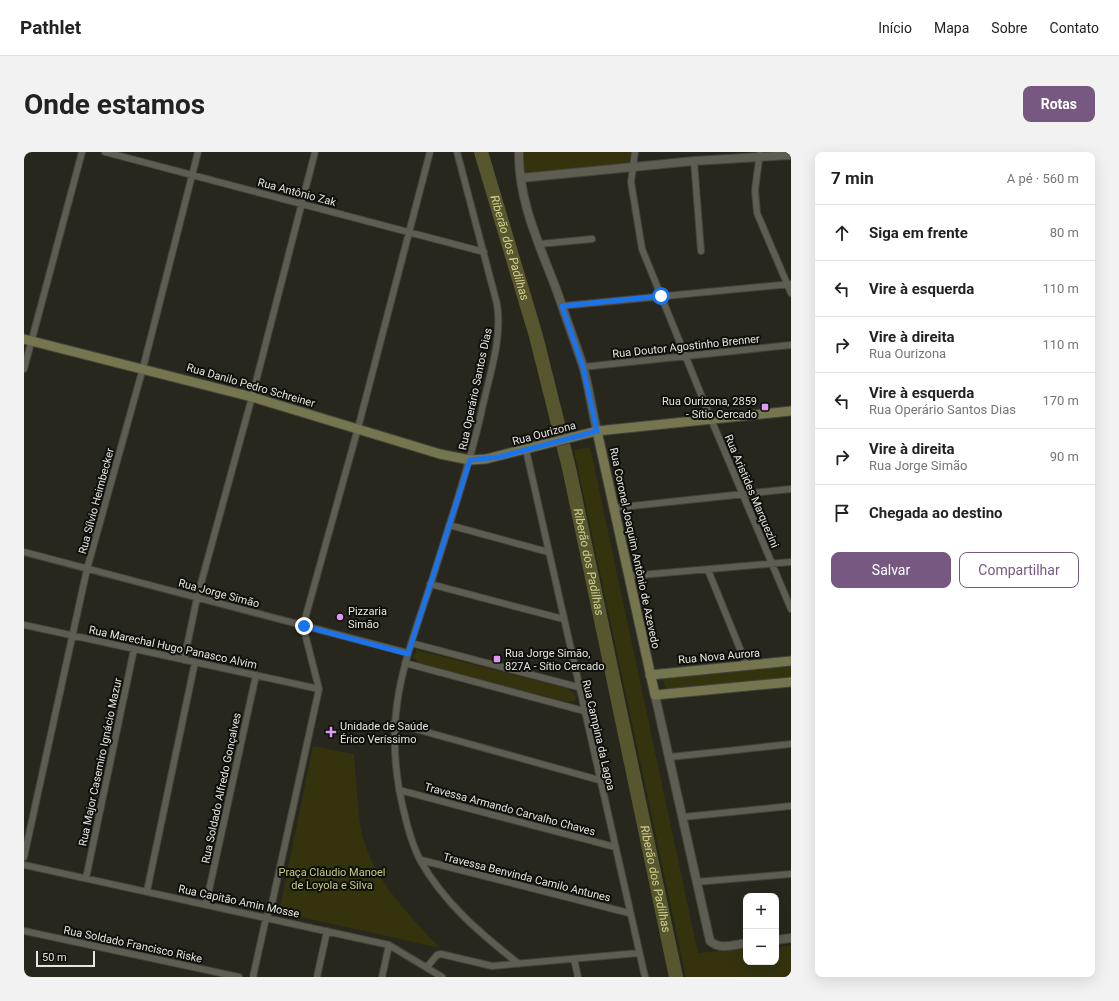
<!DOCTYPE html>
<html lang="pt">
<meta charset="utf-8">
<style>
body{margin:0;font-family:Roboto,sans-serif;background:#f2f2f2;color:#222}
.controls{position:absolute;right:12px;bottom:12px;display:grid;overflow:hidden;border-radius:8px;box-shadow:0 4px 16px #0002}
.controls button{width:36px;height:36px;display:grid;place-items:center;padding:0;border:0;border-bottom:1px solid #e0e0e0;background:#fff;color:#222;font:20px sans-serif}
.scale{position:absolute;left:12px;bottom:10px;width:59px;box-sizing:border-box;padding-left:4px;border:2px solid #e6e6df;border-top:0;font-size:11px;line-height:14px;white-space:nowrap;color:#e6e6df;-webkit-text-stroke:3px #0f0f0b;paint-order:stroke}
.stop{position:absolute;width:12px;height:12px;margin:-9px;border:3px solid #1a73e8;border-radius:50%;background:#fff}
.stop.end{background:#1a73e8;border-color:#fff;box-shadow:0 1px 4px #0008}
.list{margin:0;padding:0;list-style:none}
h2{display:flex;justify-content:space-between;align-items:center;height:52px;margin:0;padding:0 16px;font-size:17px}
h2 small{font-size:13px;font-weight:400;color:#767676}
.list li{display:grid;grid-template-columns:26px 1fr auto;gap:12px;align-items:center;box-sizing:border-box;height:56px;padding:0 16px;border-top:1px solid #e0e0e0}
.list b{display:block;font-size:15px;white-space:nowrap}
.list p{margin:0;font-size:13px;white-space:nowrap;color:#767676}
.list em{font-size:13px;font-style:normal;color:#767676}
.actions{display:flex;gap:8px;padding:12px 16px}
.actions a{flex:1;padding:9px 0;border:1px solid #765880;border-radius:8px;text-align:center;font-size:14px;color:#765880}
.actions .main{background:#765880;color:#fff}
.icon{flex:none;width:22px;height:22px;fill:none;stroke:currentColor;stroke-width:2;stroke-linecap:round;stroke-linejoin:round}
.map{position:relative;flex:none;width:767px;height:825px;overflow:hidden;border-radius:8px}
header{display:flex;align-items:center;gap:24px;box-sizing:border-box;height:56px;padding:0 20px;background:#fff;border-bottom:1px solid #e0e0e0}
header strong{font-size:19px}
nav{display:flex;gap:22px;margin-inline-start:auto;font-size:14px}
.intro{display:flex;align-items:center;justify-content:space-between;box-sizing:border-box;height:96px;padding:0 24px}
h1{margin:0;font-size:28px}
.button{padding:10px 18px;border-radius:8px;background:#765880;color:#fff;font-size:14px;font-weight:700}
main{display:flex;gap:24px;padding:0 24px}
aside{flex:1;background:#fff;border-radius:8px;box-shadow:0 4px 16px #0002}
.map>svg:first-child{display:block}
</style>
<header>
<strong>Pathlet</strong>
<nav><a>Início</a><a>Mapa</a><a>Sobre</a><a>Contato</a></nav>
</header>
<div class="intro"><h1>Onde estamos</h1><a class="button">Rotas</a></div>
<main>
<div class="map">
<svg width="767" height="825" viewBox="0 0 767 825">
<rect width="100%" height="100%" fill="#27271d"/>
<path fill="#34330e" d="M 500,0 L 608,0 L 605,13 L 500,22 Z
M 566,295 L 674,801 L 722,797 L 722,810 L 752,810 L 752,795 L 767,794 L 767,825 L 662,825 L 550,298 Z
M 393,498 L 542,536 L 550,541 L 552,546 L 551,549 L 543,550 L 395,511 L 389,505 Z
M 767,514 L 767,525 L 642,537 L 638,527 Z
M 289,594 L 330,602 C 332,625 333,649 336,672 C 344,722 383,761 416,796 L 255,760 Z"/>
<g fill="none" stroke-linecap="round" stroke-linejoin="round">
<path stroke="#57562f" stroke-width="14" id="s1" d="M 457,0 L 512,184 L 545,316 L 652,825"/>
<defs>
<path id="minor" d="M 81,0 L 460,100
M 433,0 L 473,152 C 479,188 464,227 457,262 C 444,319 425,373 408,428 C 382,507 360,558 376,642 C 381,665 386,688 396,708 C 420,751 457,782 495,812
M 611,0 L 607,30 L 618,97 L 687,267 L 767,457
M 736,0 L 731,38 L 733,61 L 767,141
M 670,9 L 677,99
M 516,92 L 568,87
M 538,154 L 767,132
M 559,215 L 767,193
M 0,217 L 58,0
M 502,298 L 621,825
M 589,356 L 767,337
M 425,373 L 524,400
M 0,400 L 384,501
M 684,418 L 723,514
M 605,424 L 767,410
M 406,432 L 539,467
M 0,473 L 295,537
M 387,491 L 554,535
M 160,508 L 173,446 L 228,245 L 291,0
M 381,511 L 560,559
M 370,571 L 575,628
M 646,605 L 767,592
M 375,638 L 591,695
M 659,665 L 767,654
M 0,705 L 63,417 L 119,216 L 174,0
M 397,708 L 605,761
M 0,713 L 365,793 L 418,825
M 62,726 L 110,497
M 672,730 L 767,722
M 123,739 L 171,510
M 182,752 L 232,523
M 0,779 L 215,825
M 550,807 L 554,825
M 403,815 L 413,803 L 417,802 L 468,814 L 615,801
M 229,825 L 242,766 L 247,756 L 295,537 L 279,474 L 334,276 L 406,0
M 293,825 L 303,779
M 358,825 L 365,793"/>
<path id="tertiary" d="M 495,0 C 494,50 517,96 534,142 C 542,166 551,190 559,214 C 565,235 568,258 573,279
M 497,26 L 670,9 L 767,3
M 631,543 L 686,789 C 695,798 710,793 722,791
M 752,788 L 767,786"/>
<path id="secondary" d="M 0,187 L 228,245 L 416,302 L 446,308 L 462,307 L 573,279 L 767,259
M 573,279 L 631,543 L 767,530
M 626,523 L 767,509"/>
</defs>
<use href="#minor" stroke="#43433b" stroke-width="8"/>
<use href="#tertiary" stroke="#43433b" stroke-width="10"/>
<use href="#secondary" stroke="#43433b" stroke-width="11"/>
<use href="#minor" stroke="#5d5d52" stroke-width="6"/>
<use href="#tertiary" stroke="#5d5d52" stroke-width="8"/>
<use href="#secondary" stroke="#757550" stroke-width="9"/>
</g>
<g fill="none" stroke-linecap="round" stroke-linejoin="round">
<path stroke="#1a73e8" stroke-width="5" d="M 280,474 L 384,502 L 446,308 L 475,305 L 573,279 L 559,215 L 538,154 L 637,144"/>
</g>
<g fill="#dd99f3" stroke="#0f0f0b" stroke-width="1.5">
<rect x="737" y="251" width="8" height="8" rx="2"/>
<circle cx="316" cy="465" r="4"/>
<rect x="469" y="503" width="8" height="8" rx="2"/>
<path d="M305 574h4v4h4v4h-4v4h-4v-4h-4v-4h4z"/>
</g>
<g text-anchor="middle" stroke-width="4" stroke-linejoin="round" paint-order="stroke">
<g font-size="11" fill="#e6e6df" stroke="#0f0f0b">
<text transform="translate(273 40) rotate(15)" y="4">Rua Antônio Zak</text>
<text transform="translate(662 194) rotate(-6)" y="4">Rua Doutor Agostinho Brenner</text>
<text transform="translate(227 233) rotate(16)" y="4">Rua Danilo Pedro Schreiner</text>
<text transform="translate(451 237) rotate(-78)" y="4">Rua Operário Santos Dias</text>
<text transform="translate(520 281) rotate(-15)" y="4">Rua Ourizona</text>
<text transform="translate(728 339) rotate(67)" y="4">Rua Aristides Marquezini</text>
<text transform="translate(72 349) rotate(-75)" y="4">Rua Sílvio Heimbecker</text>
<text transform="translate(611 396) rotate(78)" y="4">Rua Coronel Joaquim Antônio de Azevedo</text>
<text transform="translate(195 441) rotate(15)" y="4">Rua Jorge Simão</text>
<text transform="translate(149 495) rotate(12)" y="4">Rua Marechal Hugo Panasco Alvim</text>
<text transform="translate(695 504) rotate(-5)" y="4">Rua Nova Aurora</text>
<text transform="translate(575 583) rotate(77)" y="4">Rua Campina da Lagoa</text>
<text transform="translate(76 610) rotate(-78)" y="4">Rua Major Casemiro Ignácio Mazur</text>
<text transform="translate(197 636) rotate(-78)" y="4">Rua Soldado Alfredo Gonçalves</text>
<text transform="translate(486 657) rotate(15)" y="4">Travessa Armando Carvalho Chaves</text>
<text transform="translate(503 725) rotate(14)" y="4">Travessa Benvinda Camilo Antunes</text>
<text transform="translate(215 749) rotate(12)" y="4">Rua Capitão Amin Mosse</text>
<text transform="translate(109 792) rotate(12)" y="4">Rua Soldado Francisco Riske</text>
</g>
<g font-size="11" fill="#e6e6df" stroke="#0f0f0b" text-anchor="start">
<text x="733" y="253" text-anchor="end">Rua Ourizona, 2859<tspan x="733" dy="13">- Sítio Cercado</tspan></text>
<text x="324" y="463">Pizzaria<tspan x="324" dy="13">Simão</tspan></text>
<text x="481" y="505">Rua Jorge Simão,<tspan x="481" dy="13">827A - Sítio Cercado</tspan></text>
<text x="316" y="578">Unidade de Saúde<tspan x="316" dy="13">Érico Veríssimo</tspan></text>
</g>
<g font-size="11" fill="#cbcb87" stroke="#0f0f0b">
<text x="308" y="724">Praça Cláudio Manoel<tspan x="308" dy="13">de Loyola e Silva</tspan></text>
</g>
<g font-size="12" font-style="italic" fill="#d1d18c" stroke="#0f0f0b">
<text dy="4" stroke="none"><textPath href="#s1" startOffset="100">Riberão dos Padilhas</textPath></text>
<text dy="4" stroke="none"><textPath href="#s1" startOffset="424">Riberão dos Padilhas</textPath></text>
<text dy="4" stroke="none"><textPath href="#s1" startOffset="748">Riberão dos Padilhas</textPath></text>
</g>
</g>
</svg>
<div class="controls">
<button>+</button>
<button>−</button>
</div>
<div class="scale">50 m</div>
<div class="stop" style="left:637px;top:144px"></div>
<div class="stop end" style="left:280px;top:474px"></div>
</div>
<aside>
<h2>7 min<small>A pé · 560 m</small></h2>
<ul class="list">
<li><svg class="icon" aria-label="ahead" viewBox="0 0 24 24"><path d="M12 20V5M6 11l6-6 6 6"/></svg><div><b>Siga em frente</b></div><em>80 m</em></li>
<li><svg class="icon" aria-label="left" viewBox="0 0 24 24"><path d="M17 20v-9H6M10 6l-5 5 5 5"/></svg><div><b>Vire à esquerda</b></div><em>110 m</em></li>
<li><svg class="icon" aria-label="right" viewBox="0 0 24 24"><path d="M7 20v-9h11M14 6l5 5-5 5"/></svg><div><b>Vire à direita</b><p>Rua Ourizona</p></div><em>110 m</em></li>
<li><svg class="icon" aria-label="left" viewBox="0 0 24 24"><path d="M17 20v-9H6M10 6l-5 5 5 5"/></svg><div><b>Vire à esquerda</b><p>Rua Operário Santos Dias</p></div><em>170 m</em></li>
<li><svg class="icon" aria-label="right" viewBox="0 0 24 24"><path d="M7 20v-9h11M14 6l5 5-5 5"/></svg><div><b>Vire à direita</b><p>Rua Jorge Simão</p></div><em>90 m</em></li>
<li><svg class="icon" aria-label="arrive" viewBox="0 0 24 24"><path d="M6 21V4h12l-3 4 3 4H6"/></svg><div><b>Chegada ao destino</b></div></li>
</ul>
<div class="actions"><a class="main">Salvar</a><a>Compartilhar</a></div>
</aside>
</main>
